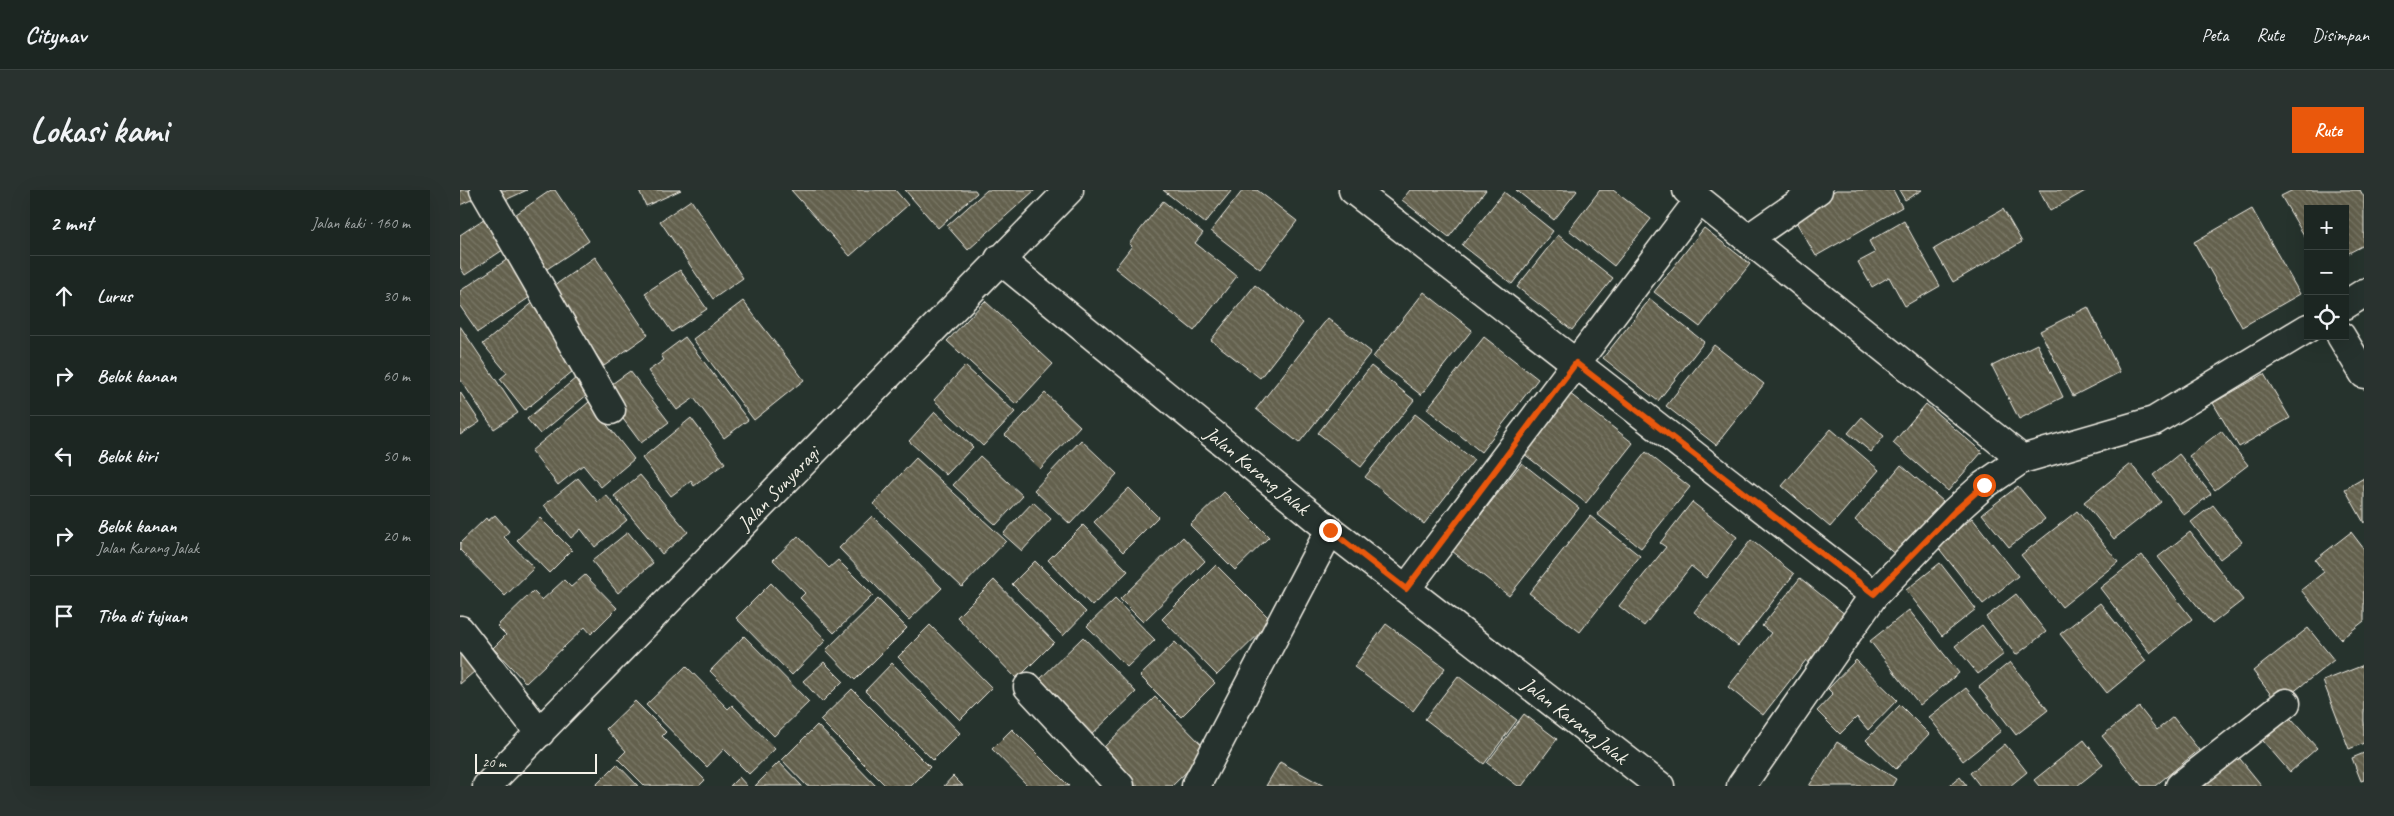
<!DOCTYPE html>
<html lang="id">
<meta charset="utf-8">
<style>
body{margin:0;font-family:Caveat,sans-serif;background:#29322f;color:#f1f3f6}
.controls{position:absolute;right:15px;top:15px;display:grid;overflow:hidden;border-radius:0px;box-shadow:0 5px 20px #0002}
.controls button{width:45px;height:45px;display:grid;place-items:center;padding:0;border:0;border-bottom:1px solid #3a4340;background:#1c2622;color:#f1f3f6;font:25px sans-serif}
.scale{position:absolute;left:15px;bottom:12px;width:122px;box-sizing:border-box;padding-left:5px;border:2px solid #f4f1e8;border-top:0;font-size:14px;line-height:18px;white-space:nowrap;color:#f4f1e8;-webkit-text-stroke:4px #26332d;paint-order:stroke}
.stop{position:absolute;width:15px;height:15px;margin:-11px;border:4px solid #ea580c;border-radius:50%;background:#fff}
.stop.end{background:#ea580c;border-color:#fff;box-shadow:0 1px 5px #0008}
.list{margin:0;padding:0;list-style:none}
h2{display:flex;justify-content:space-between;align-items:center;height:65px;margin:0;padding:0 20px;font-size:21px}
h2 small{font-size:16px;font-weight:400;color:#a0a5a5}
.list li{display:grid;grid-template-columns:32px 1fr auto;gap:15px;align-items:center;box-sizing:border-box;height:80px;padding:0 20px;border-top:1px solid #3a4340}
.list b{display:block;font-size:19px;white-space:nowrap}
.list p{margin:0;font-size:16px;white-space:nowrap;color:#a0a5a5}
.list em{font-size:16px;font-style:normal;color:#a0a5a5}
.icon{flex:none;width:28px;height:28px;fill:none;stroke:currentColor;stroke-width:2;stroke-linecap:round;stroke-linejoin:round}
.map{position:relative;flex:none;width:1904px;height:596px;overflow:hidden;border-radius:0px}
header{display:flex;align-items:center;gap:30px;box-sizing:border-box;height:70px;padding:0 25px;background:#1c2622;border-bottom:1px solid #3a4340}
header strong{font-size:24px}
nav{display:flex;gap:28px;margin-inline-start:auto;font-size:18px}
.intro{display:flex;align-items:center;justify-content:space-between;box-sizing:border-box;height:120px;padding:0 30px}
h1{margin:0;font-size:35px}
.button{padding:12px 22px;border-radius:0px;background:#ea580c;color:#fff;font-size:18px;font-weight:700}
main{display:flex;gap:30px;padding:0 30px}
aside{flex:1;background:#1c2622;border-radius:0px;box-shadow:0 5px 20px #0002}
.map>svg:first-child{display:block}
</style>
<header>
<strong>Citynav</strong>
<nav><a>Peta</a><a>Rute</a><a>Disimpan</a></nav>
</header>
<div class="intro"><h1>Lokasi kami</h1><a class="button">Rute</a></div>
<main>
<aside>
<h2>2 mnt<small>Jalan kaki · 160 m</small></h2>
<ul class="list">
<li><svg class="icon" aria-label="ahead" viewBox="0 0 24 24"><path d="M12 20V5M6 11l6-6 6 6"/></svg><div><b>Lurus</b></div><em>30 m</em></li>
<li><svg class="icon" aria-label="right" viewBox="0 0 24 24"><path d="M7 20v-9h11M14 6l5 5-5 5"/></svg><div><b>Belok kanan</b></div><em>60 m</em></li>
<li><svg class="icon" aria-label="left" viewBox="0 0 24 24"><path d="M17 20v-9H6M10 6l-5 5 5 5"/></svg><div><b>Belok kiri</b></div><em>50 m</em></li>
<li><svg class="icon" aria-label="right" viewBox="0 0 24 24"><path d="M7 20v-9h11M14 6l5 5-5 5"/></svg><div><b>Belok kanan</b><p>Jalan Karang Jalak</p></div><em>20 m</em></li>
<li><svg class="icon" aria-label="arrive" viewBox="0 0 24 24"><path d="M6 21V4h12l-3 4 3 4H6"/></svg><div><b>Tiba di tujuan</b></div></li>
</ul>
</aside>
<div class="map">
<svg width="1904" height="596" viewBox="0 0 1904 596">
<defs>
<pattern id="building-back-hatch" width="6" height="6" patternUnits="userSpaceOnUse" patternTransform="scale(1.25)"><rect width="6" height="6" fill="#63614d"/><path d="M-1 5l2 2M0 0l6 6M5-1l2 2" fill="none" stroke="#7a7867"/></pattern>
</defs>
<rect width="100%" height="100%" fill="#26332d"/>
<filter id="ink" filterUnits="userSpaceOnUse"><feTurbulence type="fractalNoise" baseFrequency=".02" numOctaves="2"/><feDisplacementMap in="SourceGraphic" scale="10" xChannelSelector="R" yChannelSelector="G"/><feConvolveMatrix kernelMatrix="1 2 1 2 8 2 1 2 1" color-interpolation-filters="sRGB"/></filter>
<g filter="url(#ink)">
<path fill="url(#building-back-hatch)" stroke="#f4f1e8" d="M 0,0 L 17,0 L 20,6 L 0,15 Z
M 33,0 L 67,0 L 39,13 Z
M 91,0 L 95,0 L 129,51 L 84,81 L 49,29 Z
M 179,0 L 221,0 L 186,16 Z
M 331,0 L 435,0 L 448,15 L 390,66 Z
M 445,0 L 515,0 L 517,3 L 478,38 Z
M 527,0 L 575,0 L 508,60 L 487,36 Z
M 703,0 L 772,0 L 745,33 Z
M 783,0 L 797,0 L 837,31 L 800,79 L 751,41 Z
M 950,0 L 1026,0 L 989,47 L 942,10 Z
M 1056,0 L 1116,0 L 1117,1 L 1094,30 Z
M 1140,0 L 1153,0 L 1191,29 L 1154,76 L 1109,40 Z
M 1376,0 L 1433,0 L 1442,17 L 1356,66 L 1332,25 Z
M 1439,0 L 1462,0 L 1445,10 Z
M 1579,0 L 1627,0 L 1590,21 Z
M 1833,0 L 1900,0 L 1904,7 L 1904,55 L 1885,65 L 1885,19 L 1848,19 L 1848,52 L 1821,6 Z
M 1044,2 L 1093,41 L 1052,94 L 1002,55 Z
M 231,10 L 283,88 L 253,109 L 200,31 Z
M 703,11 L 743,43 L 735,53 L 777,86 L 734,141 L 655,78 L 672,56 L 669,54 Z
M 1543,19 L 1562,52 L 1493,92 L 1474,59 Z
M 1792,19 L 1840,104 L 1782,137 L 1734,52 Z
M 31,24 L 52,54 L 5,85 L 0,77 L 0,45 Z
M 1444,31 L 1480,96 L 1445,116 L 1429,87 L 1412,97 L 1398,72 L 1415,63 L 1409,51 Z
M 1244,38 L 1290,74 L 1240,137 L 1194,102 Z
M 1098,45 L 1153,88 L 1112,140 L 1057,97 Z
M 51,67 L 76,103 L 18,142 L 0,116 L 0,101 Z
M 135,67 L 188,145 L 144,176 L 91,98 Z
M 220,80 L 247,119 L 212,142 L 185,103 Z
M 795,95 L 843,133 L 800,188 L 751,150 Z
M 964,102 L 1012,140 L 961,205 L 913,167 Z
M 1190,109 L 1244,152 L 1198,211 L 1143,168 Z
M 76,110 L 118,177 L 65,220 L 40,189 L 47,183 L 23,154 Z
M 283,111 L 344,190 L 294,230 L 233,149 Z
M 525,111 L 593,174 L 556,214 L 487,151 Z
M 1628,117 L 1660,182 L 1613,206 L 1580,141 Z
M 868,128 L 911,162 L 839,253 L 796,219 Z
M 0,136 L 58,223 L 34,239 L 0,189 Z
M 225,147 L 288,230 L 264,248 L 234,208 L 217,220 L 188,181 L 204,170 L 201,165 Z
M 1024,147 L 1078,189 L 1021,262 L 967,219 Z
M 1577,154 L 1603,207 L 1559,229 L 1532,176 Z
M 1254,155 L 1304,194 L 1256,255 L 1206,216 Z
M 505,176 L 555,222 L 523,256 L 474,210 Z
M 911,176 L 954,210 L 901,277 L 858,243 Z
M 170,181 L 209,232 L 181,253 L 142,201 Z
M 1804,184 L 1830,228 L 1779,257 L 1753,213 Z
M 116,188 L 128,204 L 80,244 L 67,229 Z
M 0,202 L 20,232 L 0,245 Z
M 585,203 L 620,236 L 580,279 L 545,245 Z
M 1109,203 L 1173,253 L 1126,313 L 1063,263 Z
M 129,212 L 174,269 L 141,297 L 123,275 L 98,295 L 71,261 Z
M 1466,214 L 1522,262 L 1488,301 L 1433,253 Z
M 475,222 L 513,257 L 486,285 L 449,251 Z
M 955,224 L 1014,270 L 964,334 L 905,287 Z
M 1402,227 L 1424,246 L 1411,262 L 1388,243 Z
M 231,228 L 265,273 L 234,296 L 231,291 L 211,306 L 182,268 Z
M 1371,239 L 1419,280 L 1370,337 L 1322,296 Z
M 1761,241 L 1788,275 L 1755,300 L 1729,266 Z
M 621,250 L 657,284 L 610,334 L 574,300 Z
M 1186,262 L 1230,297 L 1181,358 L 1137,324 Z
M 1719,264 L 1751,304 L 1724,325 L 1693,285 Z
M 520,266 L 563,306 L 536,335 L 493,295 Z
M 456,268 L 546,351 L 502,397 L 413,314 Z
M 1062,273 L 1119,318 L 1049,406 L 992,361 Z
M 1671,274 L 1701,312 L 1654,349 L 1624,312 Z
M 1441,275 L 1483,311 L 1437,366 L 1395,330 Z
M 180,285 L 228,342 L 202,364 L 154,306 Z
M 118,288 L 138,312 L 146,305 L 167,330 L 135,357 L 121,339 L 111,348 L 84,315 Z
M 1904,288 L 1904,333 L 1885,299 Z
M 1558,296 L 1585,329 L 1549,357 L 1522,324 Z
M 669,298 L 698,327 L 663,362 L 634,332 Z
M 764,302 L 809,347 L 775,380 L 730,335 Z
M 573,312 L 591,329 L 562,361 L 543,344 Z
M 1232,312 L 1277,347 L 1246,388 L 1231,376 L 1184,436 L 1159,416 L 1206,357 L 1200,353 Z
M 1753,315 L 1782,352 L 1760,369 L 1731,332 Z
M 1617,321 L 1658,372 L 1602,417 L 1561,365 Z
M 35,325 L 49,341 L 44,347 L 74,378 L 45,406 L 0,360 L 0,353 L 26,328 L 28,331 Z
M 412,326 L 482,398 L 449,430 L 379,358 Z
M 1130,326 L 1180,366 L 1120,442 L 1069,403 Z
M 80,328 L 112,360 L 89,383 L 57,350 Z
M 1512,328 L 1558,386 L 1523,414 L 1477,356 Z
M 623,335 L 668,381 L 632,416 L 588,370 Z
M 168,342 L 193,373 L 158,403 L 132,371 Z
M 1730,342 L 1783,410 L 1752,434 L 1698,367 Z
M 1891,342 L 1904,359 L 1904,431 L 1881,449 L 1841,400 L 1864,382 L 1855,370 Z
M 338,346 L 369,378 L 378,370 L 413,405 L 374,443 L 340,408 L 345,403 L 313,370 Z
M 723,347 L 745,371 L 683,432 L 660,409 Z
M 1291,350 L 1334,384 L 1278,456 L 1234,422 Z
M 1682,365 L 1732,429 L 1690,463 L 1640,398 Z
M 575,371 L 626,422 L 603,446 L 552,394 Z
M 1480,373 L 1516,419 L 1482,446 L 1446,400 Z
M 756,375 L 812,431 L 757,485 L 702,429 Z
M 125,385 L 157,418 L 131,444 L 125,437 L 66,493 L 33,458 L 46,445 L 37,436 L 73,401 L 82,410 L 104,390 L 111,397 Z
M 1340,388 L 1386,425 L 1348,473 L 1346,470 L 1303,525 L 1268,497 L 1311,443 L 1302,436 Z
M 534,390 L 594,452 L 557,489 L 497,427 Z
M 311,393 L 366,450 L 332,485 L 276,428 Z
M 1556,404 L 1586,442 L 1556,465 L 1526,427 Z
M 418,409 L 447,438 L 395,490 L 366,460 Z
M 655,409 L 695,450 L 667,477 L 627,436 Z
M 1640,413 L 1686,471 L 1647,503 L 1600,444 Z
M 1449,420 L 1499,483 L 1460,515 L 1410,451 Z
M 926,434 L 985,478 L 953,521 L 894,477 Z
M 470,435 L 532,498 L 500,530 L 438,467 Z
M 1522,435 L 1544,464 L 1518,484 L 1495,456 Z
M 1848,438 L 1874,470 L 1818,514 L 1793,481 Z
M 284,446 L 349,512 L 314,546 L 250,481 Z
M 623,447 L 676,502 L 628,548 L 575,494 Z
M 0,451 L 22,475 L 0,494 Z
M 715,452 L 755,493 L 721,527 L 680,486 Z
M 1396,470 L 1437,510 L 1408,540 L 1397,527 L 1380,544 L 1357,521 L 1373,504 L 1368,499 Z
M 364,472 L 383,491 L 362,512 L 343,491 Z
M 1550,472 L 1588,520 L 1556,545 L 1519,497 Z
M 432,473 L 500,543 L 473,570 L 405,501 Z
M 1904,475 L 1904,553 L 1889,559 L 1863,491 Z
M 226,476 L 268,519 L 272,515 L 315,559 L 289,584 L 264,559 L 247,577 L 186,515 Z
M 998,486 L 1057,530 L 1024,574 L 965,529 Z
M 1506,498 L 1541,541 L 1503,571 L 1469,527 Z
M 392,499 L 470,577 L 451,596 L 426,596 L 360,530 Z
M 695,507 L 748,561 L 712,596 L 674,596 L 640,561 Z
M 175,511 L 206,542 L 202,546 L 245,590 L 239,596 L 185,596 L 158,569 L 166,561 L 146,539 Z
M 1440,515 L 1469,544 L 1436,579 L 1406,550 Z
M 1679,517 L 1697,540 L 1713,527 L 1739,560 L 1695,596 L 1682,596 L 1642,546 Z
M 1823,520 L 1857,558 L 1830,582 L 1797,544 Z
M 1064,524 L 1097,549 L 1062,596 L 1058,596 L 1027,573 Z
M 357,535 L 416,596 L 347,596 L 322,570 Z
M 552,539 L 609,596 L 568,596 L 532,559 Z
M 1624,550 L 1643,575 L 1617,596 L 1579,596 L 1574,590 Z
M 1377,552 L 1436,589 L 1432,596 L 1349,596 Z
M 1545,554 L 1567,582 L 1550,596 L 1520,596 L 1510,583 Z
M 1772,559 L 1802,596 L 1732,596 Z
M 1904,563 L 1904,590 L 1901,591 L 1892,568 Z
M 319,572 L 342,596 L 295,596 Z
M 820,572 L 864,596 L 806,596 Z
M 157,574 L 178,596 L 135,596 Z
M 493,586 L 503,596 L 484,596 Z
M 279,587 L 287,596 L 270,596 Z
M 1500,587 L 1507,596 L 1489,596 Z"/>
<g fill="none" stroke-linecap="round" stroke-linejoin="round">
<defs>
<path id="minor" d="M 24,0 L 151,220
M 893,0 L 1414,405
M 1227,0 L 1562,269
M 1289,48 L 1358,0
M 539,69 L 870,340 L 1200,596
M 1885,115 L 1904,103
M 1881,146 L 1904,184
M 946,399 L 1239,10
M 0,440 L 80,543
M 568,497 L 660,596
M 27,596 L 609,0
M 736,596 L 870,340
M 1281,596 L 1414,405 L 1494,322 L 1524,295 L 1562,269 L 1694,231 L 1848,138
M 1720,596 L 1826,513"/>
</defs>
<use href="#minor" stroke="#f4f1e8" stroke-width="31"/>
<use href="#minor" stroke="#26332d" stroke-width="28"/>
</g>
</g>
<g fill="none" stroke-linecap="round" stroke-linejoin="round" filter="url(#ink)">
<path stroke="#ea580c" stroke-width="6" d="M 870,340 L 946,399 L 1116,173 L 1414,404 L 1494,322 L 1524,295"/>
</g>
<g text-anchor="middle" stroke-width="4" stroke-linejoin="round" paint-order="stroke">
<g font-size="20" fill="#f4f1e8" stroke="#26332d">
<text transform="translate(797 280) rotate(39)" y="7">Jalan Karang Jalak</text>
<text transform="translate(318 298) rotate(-46)" y="7">Jalan Sunyaragi</text>
<text transform="translate(1115 530) rotate(38)" y="7">Jalan Karang Jalak</text>
</g>
</g>
</svg>
<div class="controls">
<button>+</button>
<button>−</button>
<button><svg class="icon" aria-label="locate" viewBox="0 0 24 24"><circle cx="12" cy="12" r="6"/><path d="M12 2v4M12 18v4M2 12h4M18 12h4"/></svg></button>
</div>
<div class="scale">20 m</div>
<div class="stop" style="left:1524px;top:295px"></div>
<div class="stop end" style="left:870px;top:340px"></div>
</div>
</main>
